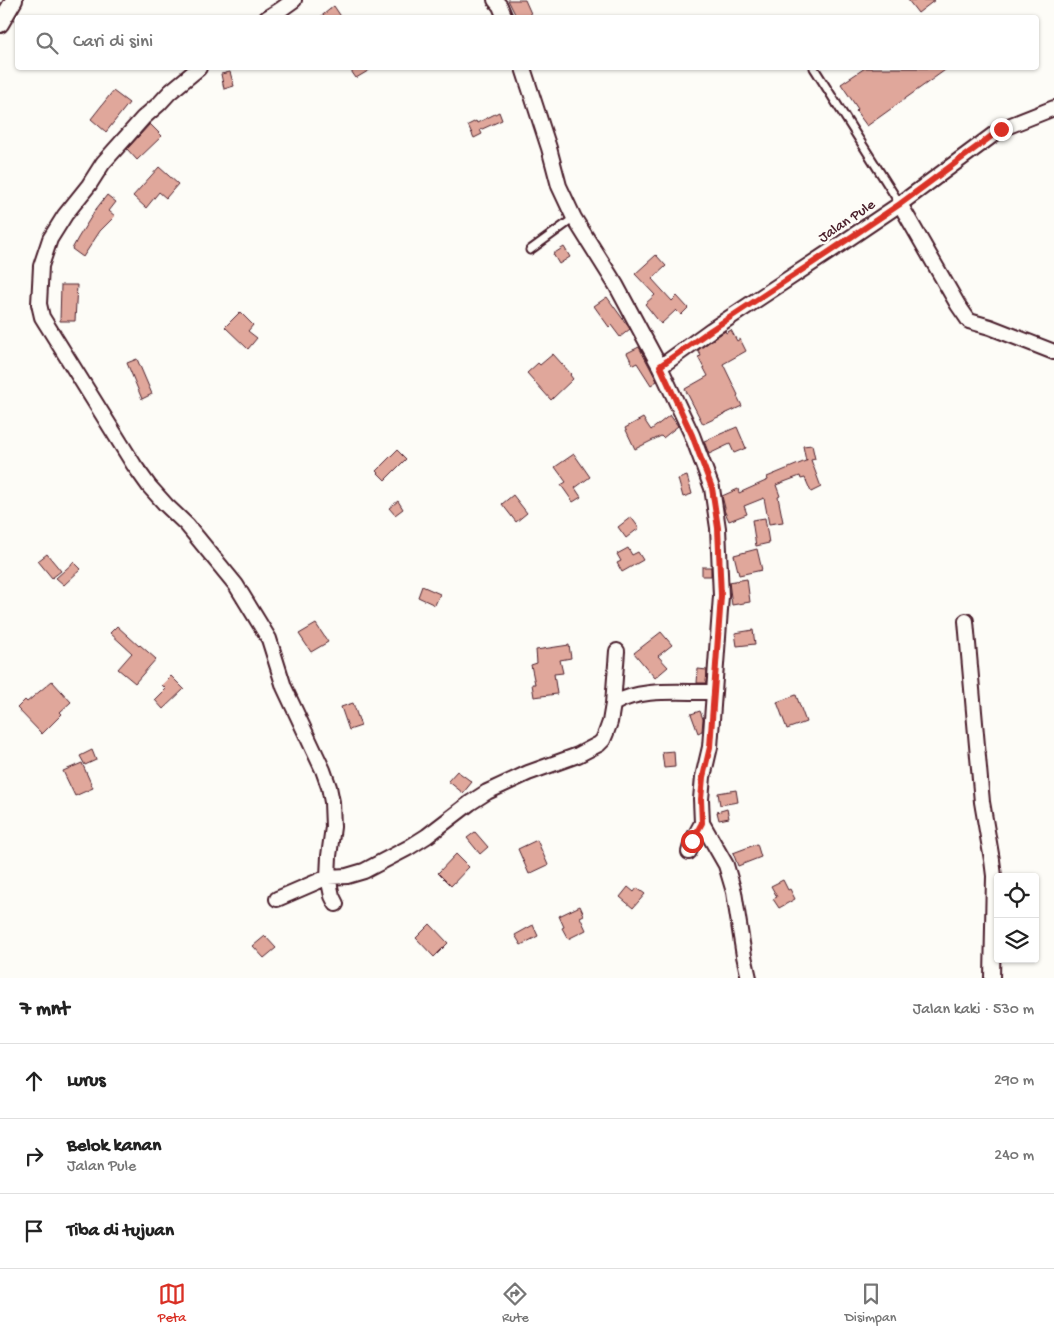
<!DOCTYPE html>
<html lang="id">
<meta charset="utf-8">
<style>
body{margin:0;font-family:"Gochi Hand",sans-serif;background:#f2f2f2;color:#222}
.controls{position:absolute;right:15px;bottom:15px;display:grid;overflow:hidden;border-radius:5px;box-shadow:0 1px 4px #0004}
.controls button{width:45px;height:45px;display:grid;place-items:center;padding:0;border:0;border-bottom:1px solid #e0e0e0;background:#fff;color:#222;font:25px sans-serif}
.stop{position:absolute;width:15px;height:15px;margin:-11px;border:4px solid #d93025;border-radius:50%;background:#fff}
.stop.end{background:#d93025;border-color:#fff;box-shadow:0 1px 5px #0008}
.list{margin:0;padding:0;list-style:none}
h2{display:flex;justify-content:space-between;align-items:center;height:65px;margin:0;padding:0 20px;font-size:21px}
h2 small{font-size:16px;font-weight:400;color:#767676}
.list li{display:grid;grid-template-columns:32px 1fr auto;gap:15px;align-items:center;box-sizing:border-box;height:75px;padding:0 20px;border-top:1px solid #e0e0e0}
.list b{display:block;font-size:19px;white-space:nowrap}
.list p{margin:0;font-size:16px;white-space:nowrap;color:#767676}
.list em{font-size:16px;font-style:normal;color:#767676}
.icon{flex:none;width:28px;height:28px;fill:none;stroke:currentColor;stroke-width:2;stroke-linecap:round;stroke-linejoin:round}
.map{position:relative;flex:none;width:1054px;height:978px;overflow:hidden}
.search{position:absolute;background:#fff;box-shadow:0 1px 4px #0004;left:15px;right:15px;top:15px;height:55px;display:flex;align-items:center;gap:12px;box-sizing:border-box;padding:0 18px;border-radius:5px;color:#767676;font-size:19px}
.sheet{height:290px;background:#fff}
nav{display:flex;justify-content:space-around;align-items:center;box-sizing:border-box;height:70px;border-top:1px solid #e0e0e0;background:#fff;font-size:14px;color:#767676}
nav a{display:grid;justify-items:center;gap:2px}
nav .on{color:#d93025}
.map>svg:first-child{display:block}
</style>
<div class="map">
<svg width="1054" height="978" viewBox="0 0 1054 978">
<rect width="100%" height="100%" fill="#fdfcf7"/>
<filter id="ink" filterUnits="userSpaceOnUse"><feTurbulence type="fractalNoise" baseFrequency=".02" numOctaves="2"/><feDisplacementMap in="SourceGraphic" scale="10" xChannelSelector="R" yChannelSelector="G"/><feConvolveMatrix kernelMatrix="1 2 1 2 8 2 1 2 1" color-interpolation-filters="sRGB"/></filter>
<g filter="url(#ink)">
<path fill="#e0a79b" stroke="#4a1f2b" d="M 508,0 L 525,0 L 533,18 L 517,18 Z
M 908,0 L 935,0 L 918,13 Z
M 334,6 L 342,18 L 319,18 Z
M 349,68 L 373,68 L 356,78 Z
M 865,68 L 948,68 L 867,126 L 856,111 L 858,109 L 841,84 Z
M 230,72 L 234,86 L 224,89 L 221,74 Z
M 113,91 L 129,103 L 106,132 L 91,119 Z
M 499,112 L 502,120 L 480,130 L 482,134 L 474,138 L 468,125 L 476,121 L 477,123 Z
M 150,124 L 162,136 L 137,160 L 127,149 Z
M 159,167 L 178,184 L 166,198 L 159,192 L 146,208 L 133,196 Z
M 107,195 L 116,202 L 109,211 L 115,216 L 100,231 L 83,257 L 72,249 L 78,238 L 93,214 L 93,213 Z
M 564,247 L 570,257 L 559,264 L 553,254 Z
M 656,255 L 666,266 L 652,279 L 672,301 L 677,296 L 688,308 L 681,315 L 676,310 L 661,324 L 645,304 L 655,295 L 635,274 Z
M 61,285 L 77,285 L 75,321 L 60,321 Z
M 607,297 L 630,329 L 620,337 L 611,325 L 609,327 L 594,306 Z
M 240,312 L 253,325 L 248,331 L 257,338 L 248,349 L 225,327 Z
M 731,330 L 737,341 L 740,339 L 746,351 L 723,364 L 738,395 L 737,396 L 742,406 L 703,424 L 685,389 L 708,376 L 698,357 L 701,356 L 698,350 L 725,331 L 726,333 Z
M 639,347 L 657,381 L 651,385 L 637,363 L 633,365 L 627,353 Z
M 553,354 L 571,374 L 570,375 L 573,379 L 551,400 L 527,373 L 538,363 L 540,365 Z
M 137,359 L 152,394 L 142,399 L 127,363 Z
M 670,415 L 678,426 L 663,438 L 661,436 L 635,449 L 625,428 L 643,418 L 651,430 Z
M 737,427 L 746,448 L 734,453 L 730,444 L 709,454 L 704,441 Z
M 812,445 L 815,459 L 811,460 L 821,487 L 811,492 L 805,478 L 801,479 L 800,476 L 776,485 L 780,496 L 778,497 L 783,522 L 769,524 L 764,498 L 744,506 L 747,514 L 729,521 L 724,510 L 725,508 L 722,496 L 738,489 L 739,493 L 768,480 L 767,477 L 808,460 L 806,461 L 803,446 Z
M 397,450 L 406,459 L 385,480 L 376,471 Z
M 574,454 L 590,477 L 575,488 L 581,497 L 573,502 L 561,485 L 566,482 L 555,467 Z
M 687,476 L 692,494 L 683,497 L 678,479 Z
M 513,495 L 527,513 L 516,522 L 502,504 Z
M 398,501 L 403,509 L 395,515 L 389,508 Z
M 631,517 L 639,528 L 626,538 L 618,527 Z
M 765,518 L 769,543 L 756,546 L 752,520 Z
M 628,548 L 632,555 L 638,552 L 643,560 L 622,572 L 617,563 L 621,561 L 617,554 Z
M 757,549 L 762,570 L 739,575 L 734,555 Z
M 47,554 L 61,571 L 52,578 L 38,561 Z
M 74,562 L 81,569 L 64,585 L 56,578 Z
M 702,567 L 711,567 L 711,576 L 702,576 Z
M 747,579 L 750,602 L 732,605 L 729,582 Z
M 422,586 L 440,594 L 435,605 L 418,597 Z
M 316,624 L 328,642 L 311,652 L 299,634 Z
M 117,626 L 139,646 L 140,645 L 156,659 L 135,683 L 118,669 L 132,653 L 110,633 Z
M 753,630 L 755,644 L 737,646 L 735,633 Z
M 661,632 L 672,645 L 658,656 L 668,667 L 655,678 L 634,653 Z
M 569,645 L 571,658 L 560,660 L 563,673 L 554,674 L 557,694 L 534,697 L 532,684 L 535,684 L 531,665 L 537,663 L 536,650 Z
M 698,669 L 707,670 L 706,683 L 697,683 Z
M 171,676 L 184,689 L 163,709 L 155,700 L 166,689 L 162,685 Z
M 52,681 L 71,702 L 60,712 L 62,714 L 42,734 L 17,708 L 25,700 L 27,702 Z
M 796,695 L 806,722 L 787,729 L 777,702 Z
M 353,703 L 361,726 L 349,730 L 341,707 Z
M 700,711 L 703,719 L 702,731 L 698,733 L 691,714 Z
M 92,750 L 96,760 L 85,765 L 80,756 Z
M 674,751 L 675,767 L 664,768 L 662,752 Z
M 82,763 L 93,788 L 75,796 L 63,771 Z
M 457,771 L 472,782 L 463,793 L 448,781 Z
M 736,790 L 738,802 L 720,805 L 718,793 Z
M 727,809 L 729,818 L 719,820 L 717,812 Z
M 475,832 L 488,847 L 480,854 L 467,838 Z
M 537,840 L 548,865 L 529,874 L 518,849 Z
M 757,844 L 761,857 L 738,866 L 733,853 Z
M 456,854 L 469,867 L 451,886 L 438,873 Z
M 783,880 L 788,890 L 790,889 L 795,899 L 779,908 L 773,899 L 777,897 L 771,886 Z
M 628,887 L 634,892 L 637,888 L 645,894 L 633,908 L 620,897 Z
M 580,906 L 584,915 L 580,917 L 586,930 L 568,939 L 562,928 L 564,927 L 559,916 Z
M 430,924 L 448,943 L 434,957 L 416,938 Z
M 533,925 L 538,936 L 521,945 L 515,935 Z
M 265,936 L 276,948 L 264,958 L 253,946 Z"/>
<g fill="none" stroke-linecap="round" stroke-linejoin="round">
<defs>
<path id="service" d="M 814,68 L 900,204
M 530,250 L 574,218"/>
<path id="minor" d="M 495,0 L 500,6 L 505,18
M 267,18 L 280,10 L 294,0
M 199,68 L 170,92 L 159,104 L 143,118 L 128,135 L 103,163 L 89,185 L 65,215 L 50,239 L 41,266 L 39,304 L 42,317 L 134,465 L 149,486 L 166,505 L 187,525 L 236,585 L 269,639 L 284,687 L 323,770 L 329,787 L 332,802 L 333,827 L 329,856 L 328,877 L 332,896 L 336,904
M 523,68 L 549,148 L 559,186 L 574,218 L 616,285 L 660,367 L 692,435 L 712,488 L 718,528 L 721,596 L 710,747 L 703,777 L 701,799 L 702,823 L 726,865 L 734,892 L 744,956 L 749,978
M 900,204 L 958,305 L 969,321 L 990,327 L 1054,352
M 660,367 L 711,330 L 829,252 L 900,204 L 1001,129 L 1054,108
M 966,621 L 982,802 L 992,860 L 994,876 L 992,978
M 613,704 L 617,651
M 689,852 L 692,841 L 702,823
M 277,899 L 328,877 L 347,876 L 364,871 L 408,848 L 427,836 L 470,803 L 487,792 L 528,773 L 578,755 L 599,744 L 603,740 L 606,733 L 610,722 L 613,704 C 641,687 682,693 714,692"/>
<path id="tertiary" d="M 0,24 L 14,0"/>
</defs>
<use href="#service" stroke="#4a1f2b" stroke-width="11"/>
<use href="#minor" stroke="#4a1f2b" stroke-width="18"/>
<use href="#tertiary" stroke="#4a1f2b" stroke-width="20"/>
<use href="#service" stroke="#fdfcf7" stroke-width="7"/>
<use href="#minor" stroke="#fdfcf7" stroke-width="14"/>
<use href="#tertiary" stroke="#fdfcf7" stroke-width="16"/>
</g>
</g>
<g fill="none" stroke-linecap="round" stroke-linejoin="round" filter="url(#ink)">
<path stroke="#d93025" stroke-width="6" d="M 692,841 L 702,823 L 701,799 L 703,777 L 710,747 L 721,596 L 718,528 L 712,488 L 692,435 L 660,366 L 711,330 L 829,252 L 900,204 L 1001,129"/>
</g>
<g text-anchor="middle" stroke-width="5" stroke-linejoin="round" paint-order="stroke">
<g font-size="15" fill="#4a1f2b" stroke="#fdfcf7">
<text transform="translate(846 220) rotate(-34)" y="5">Jalan Pule</text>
</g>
</g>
</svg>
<div class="controls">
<button><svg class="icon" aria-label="locate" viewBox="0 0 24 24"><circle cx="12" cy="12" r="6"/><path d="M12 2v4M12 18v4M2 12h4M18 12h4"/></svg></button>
<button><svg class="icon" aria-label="layers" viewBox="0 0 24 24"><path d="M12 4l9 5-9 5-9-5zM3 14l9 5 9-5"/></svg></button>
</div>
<div class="stop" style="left:692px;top:841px"></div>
<div class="stop end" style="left:1001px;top:129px"></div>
<div class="search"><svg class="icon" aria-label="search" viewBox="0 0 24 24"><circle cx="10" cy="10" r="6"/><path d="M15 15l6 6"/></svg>Cari di sini</div>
</div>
<section class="sheet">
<h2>7 mnt<small>Jalan kaki · 530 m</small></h2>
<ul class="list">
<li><svg class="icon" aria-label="ahead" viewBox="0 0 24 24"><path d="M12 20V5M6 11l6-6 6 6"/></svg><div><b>Lurus</b></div><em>290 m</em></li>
<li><svg class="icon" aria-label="right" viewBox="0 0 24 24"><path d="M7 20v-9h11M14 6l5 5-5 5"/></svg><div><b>Belok kanan</b><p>Jalan Pule</p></div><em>240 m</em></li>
<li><svg class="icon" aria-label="arrive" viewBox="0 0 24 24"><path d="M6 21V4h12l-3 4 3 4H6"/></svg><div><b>Tiba di tujuan</b></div></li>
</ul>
</section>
<nav>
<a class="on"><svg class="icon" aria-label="map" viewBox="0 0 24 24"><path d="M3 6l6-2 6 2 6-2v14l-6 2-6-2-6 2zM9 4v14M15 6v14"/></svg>Peta</a>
<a><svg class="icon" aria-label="directions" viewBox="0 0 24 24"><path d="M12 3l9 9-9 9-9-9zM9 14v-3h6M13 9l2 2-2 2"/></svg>Rute</a>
<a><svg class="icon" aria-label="saved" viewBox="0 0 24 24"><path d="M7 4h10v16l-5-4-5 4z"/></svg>Disimpan</a>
</nav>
